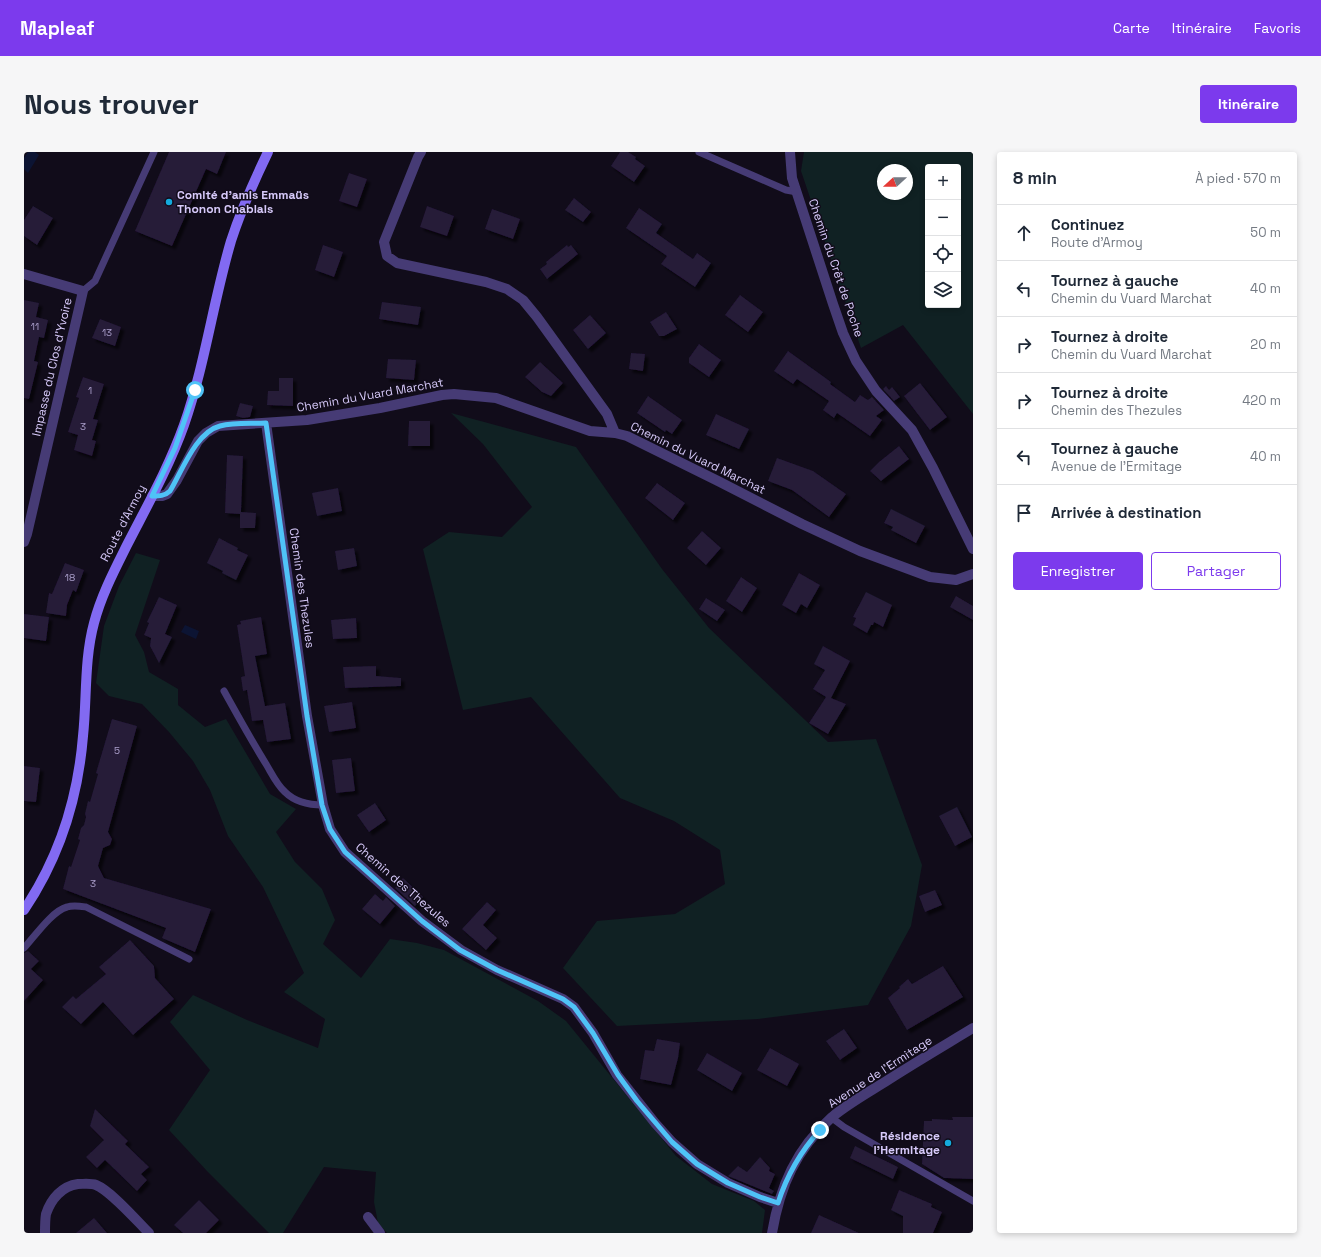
<!DOCTYPE html>
<html lang="fr">
<meta charset="utf-8">
<style>
body{margin:0;font-family:"Space Grotesk",sans-serif;background:#f6f6f7;color:#1f2937}
.controls{position:absolute;right:12px;top:12px;display:grid;overflow:hidden;border-radius:4px;box-shadow:0 2px 6px #0003}
.controls button{width:36px;height:36px;display:grid;place-items:center;padding:0;border:0;border-bottom:1px solid #e0e1e3;background:#fff;color:#1f2937;font:20px sans-serif}
.compass{position:absolute;left:853px;top:12px;width:36px;height:36px;border-radius:50%;background:#fff;box-shadow:0 2px 6px #0003;rotate:249deg}
.stop{position:absolute;width:12px;height:12px;margin:-9px;border:3px solid #4fc3f7;border-radius:50%;background:#fff}
.stop.end{background:#4fc3f7;border-color:#fff;box-shadow:0 1px 4px #0008}
.list{margin:0;padding:0;list-style:none}
h2{display:flex;justify-content:space-between;align-items:center;height:52px;margin:0;padding:0 16px;font-size:17px}
h2 small{font-size:13px;font-weight:400;color:#747a83}
.list li{display:grid;grid-template-columns:26px 1fr auto;gap:12px;align-items:center;box-sizing:border-box;height:56px;padding:0 16px;border-top:1px solid #e0e1e3}
.list b{display:block;font-size:15px;white-space:nowrap}
.list p{margin:0;font-size:13px;white-space:nowrap;color:#747a83}
.list em{font-size:13px;font-style:normal;color:#747a83}
.actions{display:flex;gap:8px;padding:12px 16px}
.actions a{flex:1;padding:9px 0;border:1px solid #7c3aed;border-radius:4px;text-align:center;font-size:14px;color:#7c3aed}
.actions .main{background:#7c3aed;color:#fff}
.icon{flex:none;width:22px;height:22px;fill:none;stroke:currentColor;stroke-width:2;stroke-linecap:round;stroke-linejoin:round}
.map{position:relative;flex:none;width:949px;height:1081px;overflow:hidden;border-radius:4px}
header{display:flex;align-items:center;gap:24px;box-sizing:border-box;height:56px;padding:0 20px;background:#7c3aed;color:#fff}
header strong{font-size:19px}
nav{display:flex;gap:22px;margin-inline-start:auto;font-size:14px}
.intro{display:flex;align-items:center;justify-content:space-between;box-sizing:border-box;height:96px;padding:0 24px}
h1{margin:0;font-size:28px}
.button{padding:10px 18px;border-radius:4px;background:#7c3aed;color:#fff;font-size:14px;font-weight:700}
main{display:flex;gap:24px;padding:0 24px}
aside{flex:1;background:#fff;border-radius:4px;box-shadow:0 2px 6px #0003}
.map>svg:first-child{display:block}
</style>
<header>
<strong>Mapleaf</strong>
<nav><a>Carte</a><a>Itinéraire</a><a>Favoris</a></nav>
</header>
<div class="intro"><h1>Nous trouver</h1><a class="button">Itinéraire</a></div>
<main>
<div class="map">
<svg width="949" height="1081" viewBox="0 0 949 1081">
<defs>
<filter id="shadow"><feDropShadow dx="3.5" dy="3.5" stdDeviation="1" flood-color="#0009"/></filter>
</defs>
<rect width="100%" height="100%" fill="#110c1a"/>
<path fill="#102123" fill-rule="evenodd" d="M 780,0 L 949,0 L 949,262 L 879,173 L 837,196 L 777,19 ZM 904,15 L 934,15 L 934,153 L 904,153 ZM 859,18 L 883,18 L 883,42 L 859,42 Z
M 427,261 L 552,295 L 638,417 L 685,476 L 804,590 L 852,587 L 898,713 L 887,774 L 844,853 L 734,867 L 593,874 L 539,816 L 573,769 L 651,762 L 701,732 L 696,698 L 650,669 L 596,646 L 507,545 L 439,558 L 399,397 L 425,380 L 478,385 L 508,355 L 459,292 Z
M 112,401 L 136,408 L 111,483 L 120,500 L 125,520 L 154,537 L 154,553 L 181,575 L 202,567 L 246,642 L 272,657 L 252,680 L 271,710 L 298,737 L 311,768 L 299,792 L 337,826 L 366,787 L 393,791 L 420,798 L 514,849 L 542,869 L 652,1004 L 688,1032 L 730,1049 L 741,1058 L 738,1081 L 363,1081 L 354,1071 L 350,1050 L 352,1020 L 300,1015 L 259,1081 L 245,1081 L 183,1019 L 145,978 L 186,918 L 146,870 L 169,843 L 223,868 L 294,896 L 301,867 L 260,840 L 280,821 L 239,735 L 204,684 L 186,638 L 169,609 L 145,580 L 118,552 L 85,544 L 72,531 L 80,474 L 95,434 Z"/>
<path fill="#0c1433" d="M 4,0 L 11,0 L 15,3 L 4,21 L 0,17 L 0,6 Z
M 161,473 L 175,479 L 172,487 L 157,480 Z"/>
<path fill="#251a39" filter="url(#shadow)" d="M 145,0 L 202,0 L 193,22 L 182,17 L 148,94 L 111,79 Z
M 596,0 L 604,0 L 612,5 L 611,7 L 621,14 L 610,30 L 587,14 Z
M 325,21 L 343,27 L 333,55 L 315,49 Z
M 550,46 L 567,60 L 559,70 L 541,58 Z
M 9,54 L 29,66 L 13,93 L 0,84 L 0,68 Z
M 403,54 L 430,64 L 423,84 L 396,75 Z
M 615,56 L 638,72 L 632,81 L 669,107 L 673,101 L 687,111 L 671,135 L 637,112 L 643,104 L 602,76 Z
M 468,57 L 496,67 L 489,87 L 461,77 Z
M 299,93 L 319,100 L 310,125 L 291,118 Z
M 543,93 L 544,95 L 547,93 L 554,102 L 523,127 L 516,117 L 523,112 L 522,110 Z
M 716,143 L 739,160 L 724,180 L 701,163 Z
M 0,148 L 15,151 L 12,165 L 24,168 L 20,186 L 15,185 L 10,209 L 14,210 L 5,247 L 0,246 Z
M 358,150 L 397,155 L 394,173 L 355,167 Z
M 642,160 L 653,177 L 640,184 L 635,184 L 626,170 Z
M 566,163 L 582,181 L 564,197 L 549,178 Z
M 76,167 L 97,175 L 91,194 L 68,186 Z
M 675,192 L 697,208 L 685,225 L 665,211 L 665,206 Z
M 764,199 L 807,230 L 806,232 L 831,250 L 836,243 L 844,248 L 848,245 L 860,258 L 852,264 L 858,268 L 846,284 L 813,261 L 810,266 L 799,258 L 805,249 L 773,227 L 769,232 L 750,219 Z
M 607,201 L 621,202 L 619,219 L 605,217 Z
M 364,207 L 392,208 L 390,228 L 362,226 Z
M 516,210 L 539,231 L 527,244 L 518,240 L 501,225 Z
M 59,225 L 80,232 L 69,267 L 74,268 L 68,288 L 72,289 L 68,304 L 50,298 L 54,283 L 44,280 L 55,246 L 52,245 Z
M 255,226 L 269,226 L 269,254 L 243,253 L 244,239 L 255,239 Z
M 896,231 L 923,265 L 906,278 L 880,244 Z
M 862,234 L 865,238 L 868,235 L 876,245 L 870,249 L 859,237 Z
M 624,244 L 658,268 L 648,282 L 642,278 L 641,280 L 613,261 Z
M 216,251 L 229,254 L 226,265 L 219,266 L 212,264 Z
M 692,262 L 725,277 L 715,297 L 682,283 Z
M 385,269 L 406,269 L 406,294 L 384,294 Z
M 875,294 L 885,307 L 857,329 L 846,319 L 855,310 Z
M 203,303 L 219,304 L 217,360 L 232,361 L 231,376 L 216,376 L 216,362 L 201,361 Z
M 753,306 L 789,319 L 822,342 L 805,365 L 768,338 L 744,329 Z
M 633,331 L 661,351 L 649,368 L 621,346 Z
M 314,336 L 318,359 L 293,364 L 288,341 Z
M 867,357 L 901,374 L 892,391 L 867,378 L 869,375 L 860,371 Z
M 678,379 L 697,396 L 682,413 L 663,396 Z
M 195,386 L 214,396 L 213,398 L 224,403 L 212,428 L 198,421 L 199,419 L 183,411 Z
M 330,396 L 333,414 L 314,418 L 311,399 Z
M 41,411 L 60,418 L 52,440 L 49,438 L 43,453 L 42,464 L 22,461 L 25,441 L 28,442 Z
M 775,421 L 796,433 L 783,456 L 777,452 L 772,461 L 758,453 Z
M 717,425 L 733,436 L 718,460 L 702,449 Z
M 842,440 L 868,453 L 859,475 L 850,470 L 849,473 L 847,473 L 843,481 L 829,473 L 832,466 L 829,465 Z
M 932,444 L 949,454 L 949,468 L 926,455 Z
M 135,445 L 153,453 L 141,482 L 148,485 L 135,511 L 126,494 L 127,486 L 120,483 L 125,471 L 123,470 Z
M 682,446 L 701,458 L 693,469 L 675,457 Z
M 0,462 L 25,465 L 22,489 L 0,486 Z
M 237,465 L 243,502 L 231,504 L 241,554 L 261,551 L 267,587 L 243,590 L 239,568 L 228,569 L 223,538 L 219,539 L 217,525 L 221,524 L 213,473 L 217,472 L 216,469 Z
M 332,466 L 333,486 L 309,487 L 307,468 Z
M 799,494 L 826,509 L 807,546 L 822,552 L 804,582 L 785,571 L 802,545 L 789,537 L 801,518 L 790,512 Z
M 352,514 L 352,524 L 377,526 L 377,534 L 321,536 L 319,515 Z
M 328,550 L 332,576 L 305,580 L 300,554 Z
M 88,567 L 113,574 L 84,680 L 88,687 L 86,693 L 79,696 L 74,714 L 80,726 L 187,757 L 171,800 L 138,786 L 142,776 L 39,737 L 45,714 L 47,715 L 56,688 L 54,687 L 57,676 L 60,673 L 62,665 L 61,662 L 64,649 L 66,650 L 74,622 L 72,621 Z
M 327,606 L 331,639 L 312,641 L 308,608 Z
M 0,614 L 16,616 L 12,650 L 0,649 Z
M 351,651 L 362,668 L 345,680 L 333,663 Z
M 933,655 L 948,685 L 931,694 L 915,664 Z
M 379,726 L 399,745 L 391,754 L 371,736 Z
M 911,738 L 918,753 L 901,760 L 895,744 Z
M 351,742 L 359,749 L 362,745 L 371,754 L 356,772 L 338,757 Z
M 463,750 L 472,758 L 459,773 L 473,786 L 462,798 L 438,777 Z
M 106,788 L 130,814 L 131,826 L 150,847 L 109,883 L 79,850 L 57,872 L 38,855 L 49,844 L 52,847 L 82,822 L 75,815 Z
M 4,799 L 15,809 L 7,817 L 19,828 L 0,849 L 0,801 Z
M 919,814 L 939,845 L 883,878 L 864,846 L 876,836 L 875,835 L 884,827 L 888,832 Z
M 820,877 L 833,896 L 816,908 L 802,889 Z
M 633,887 L 656,891 L 654,906 L 647,933 L 616,927 L 621,898 L 630,899 Z
M 746,896 L 775,912 L 763,934 L 733,918 Z
M 683,901 L 718,921 L 708,939 L 673,918 Z
M 71,957 L 104,989 L 101,992 L 102,993 L 125,1015 L 117,1022 L 123,1028 L 113,1039 L 81,1008 L 73,1016 L 62,1005 L 80,988 L 66,974 Z
M 928,965 L 949,965 L 949,1027 L 920,1026 L 898,1012 L 900,969 L 908,969 L 908,967 L 929,968 Z
M 831,994 L 874,1015 L 869,1027 L 826,1006 Z
M 736,1005 L 746,1016 L 745,1019 L 751,1022 L 745,1036 L 750,1039 L 748,1042 L 704,1024 L 714,1014 L 723,1020 Z
M 875,1038 L 908,1052 L 907,1055 L 918,1060 L 909,1081 L 879,1081 L 879,1064 L 867,1058 Z
M 175,1048 L 195,1068 L 182,1081 L 159,1081 L 150,1073 Z
M 795,1063 L 835,1081 L 787,1081 Z
M 70,1066 L 83,1081 L 52,1081 Z"/>
<g fill="none" stroke-linecap="round" stroke-linejoin="round">
<path stroke="#463b75" stroke-width="7" d="M 675,0 L 762,38 L 773,40
M 59,139 L 71,129 L 130,0
M 200,539 C 214,564 227,588 242,612 C 248,622 253,633 261,640 C 271,650 285,653 299,653
M 0,796 C 11,784 28,759 43,755 C 49,753 55,754 62,755 L 165,807
M 808,966 L 820,975 L 949,1049"/>
<path stroke="#463b75" stroke-width="10" d="M 397,0 L 394,5 L 360,90 L 363,104 L 373,111 L 462,130 L 483,137 L 499,148 L 513,165 L 583,262 L 591,281
M 766,0 L 768,26 L 809,152 L 819,181 L 832,209 L 852,239 L 888,278 L 909,316 L 949,397
M 0,122 L 59,139 L 3,382 L 0,390
M 242,271 L 283,564 L 299,653 L 306,677 L 321,700 L 398,769 L 437,798 L 473,818 L 539,847 L 550,855 L 569,881 L 593,923 L 631,971 L 648,990 L 673,1012 L 704,1031 L 736,1045 L 754,1051
M 128,344 L 138,344 L 143,342 L 153,328 L 174,289 L 182,281 L 194,274 L 283,268 L 356,256 L 418,243 L 430,242 L 472,246 L 566,279 L 591,281 L 603,284 L 694,329 L 778,372 L 836,399 L 906,425 L 932,428 L 949,422
M 344,1065 L 356,1081
M 21,1081 C 21,1075 21,1068 22,1062 C 27,1047 38,1034 54,1032 C 60,1032 67,1031 72,1033 C 87,1039 113,1069 125,1081
M 748,1081 C 756,1034 772,997 808,965 C 825,951 845,940 864,928 C 892,910 921,893 949,876"/>
<path stroke="#826af2" stroke-width="10" d="M 0,758 C 35,706 54,646 59,584 C 63,547 60,508 70,471 C 77,444 90,419 103,393 C 123,354 145,315 160,273 C 181,213 189,150 207,89 C 217,58 230,29 244,0"/>
</g>
<g fill="none" stroke-linecap="round" stroke-linejoin="round">
<path stroke="#4fc3f7" stroke-width="5" d="M 171,238 L 151,296 L 128,344 C 135,344 141,344 146,339 C 158,319 172,280 196,274 C 211,270 227,272 242,271 L 283,564 L 298,653 L 306,677 L 321,700 L 398,769 L 436,798 L 473,818 L 539,847 L 550,855 L 569,881 L 594,923 L 613,949 L 648,990 L 673,1012 L 704,1031 L 736,1045 L 754,1051 C 763,1023 776,1000 796,978"/>
</g>
<g fill="#14aadc" stroke="#110c1a" stroke-width="1.5">
<circle cx="145" cy="50" r="4"/>
<circle cx="924" cy="991" r="4"/>
</g>
<g text-anchor="middle" stroke-width="3" stroke-linejoin="round" paint-order="stroke">
<g font-size="10" fill="#aa9eca">
<text x="11" y="178">11</text>
<text x="83" y="184">13</text>
<text x="66" y="242">1</text>
<text x="59" y="278">3</text>
<text x="46" y="429">18</text>
<text x="93" y="602">5</text>
<text x="69" y="735">3</text>
</g>
<g font-size="12" font-weight="bold" fill="#d7cafa" stroke="#110c1a" text-anchor="start">
<text x="153" y="47">Comité d'amis Emmaüs<tspan x="153" dy="14">Thonon Chablais</tspan></text>
<text x="916" y="988" text-anchor="end">Résidence<tspan x="916" dy="14">l'Hermitage</tspan></text>
</g>
<g font-size="12" fill="#d7cafa" stroke="#110c1a">
<text transform="translate(812 116) rotate(71)" y="4">Chemin du Crêt de Poche</text>
<text transform="translate(28 215) rotate(-77)" y="4">Impasse du Clos d'Yvoire</text>
<text transform="translate(346 243) rotate(-10)" y="4">Chemin du Vuard Marchat</text>
<text transform="translate(674 306) rotate(26)" y="4">Chemin du Vuard Marchat</text>
<text transform="translate(99 371) rotate(-63)" y="4">Route d'Armoy</text>
<text transform="translate(278 436) rotate(82)" y="4">Chemin des Thezules</text>
<text transform="translate(379 733) rotate(41)" y="4">Chemin des Thezules</text>
<text transform="translate(856 920) rotate(-33)" y="4">Avenue de l'Ermitage</text>
</g>
</g>
</svg>
<div class="controls">
<button>+</button>
<button>−</button>
<button><svg class="icon" aria-label="locate" viewBox="0 0 24 24"><circle cx="12" cy="12" r="6"/><path d="M12 2v4M12 18v4M2 12h4M18 12h4"/></svg></button>
<button><svg class="icon" aria-label="layers" viewBox="0 0 24 24"><path d="M12 4l9 5-9 5-9-5zM3 14l9 5 9-5"/></svg></button>
</div>
<svg class="compass" viewBox="-18 -18 36 36"><path d="M0-13l5 13h-10z" fill="#e53935"/><path d="M0 13l5-13h-10z" fill="#747a83"/></svg>
<div class="stop" style="left:171px;top:238px"></div>
<div class="stop end" style="left:796px;top:978px"></div>
</div>
<aside>
<h2>8 min<small>À pied · 570 m</small></h2>
<ul class="list">
<li><svg class="icon" aria-label="ahead" viewBox="0 0 24 24"><path d="M12 20V5M6 11l6-6 6 6"/></svg><div><b>Continuez</b><p>Route d'Armoy</p></div><em>50 m</em></li>
<li><svg class="icon" aria-label="left" viewBox="0 0 24 24"><path d="M17 20v-9H6M10 6l-5 5 5 5"/></svg><div><b>Tournez à gauche</b><p>Chemin du Vuard Marchat</p></div><em>40 m</em></li>
<li><svg class="icon" aria-label="right" viewBox="0 0 24 24"><path d="M7 20v-9h11M14 6l5 5-5 5"/></svg><div><b>Tournez à droite</b><p>Chemin du Vuard Marchat</p></div><em>20 m</em></li>
<li><svg class="icon" aria-label="right" viewBox="0 0 24 24"><path d="M7 20v-9h11M14 6l5 5-5 5"/></svg><div><b>Tournez à droite</b><p>Chemin des Thezules</p></div><em>420 m</em></li>
<li><svg class="icon" aria-label="left" viewBox="0 0 24 24"><path d="M17 20v-9H6M10 6l-5 5 5 5"/></svg><div><b>Tournez à gauche</b><p>Avenue de l'Ermitage</p></div><em>40 m</em></li>
<li><svg class="icon" aria-label="arrive" viewBox="0 0 24 24"><path d="M6 21V4h12l-3 4 3 4H6"/></svg><div><b>Arrivée à destination</b></div></li>
</ul>
<div class="actions"><a class="main">Enregistrer</a><a>Partager</a></div>
</aside>
</main>
